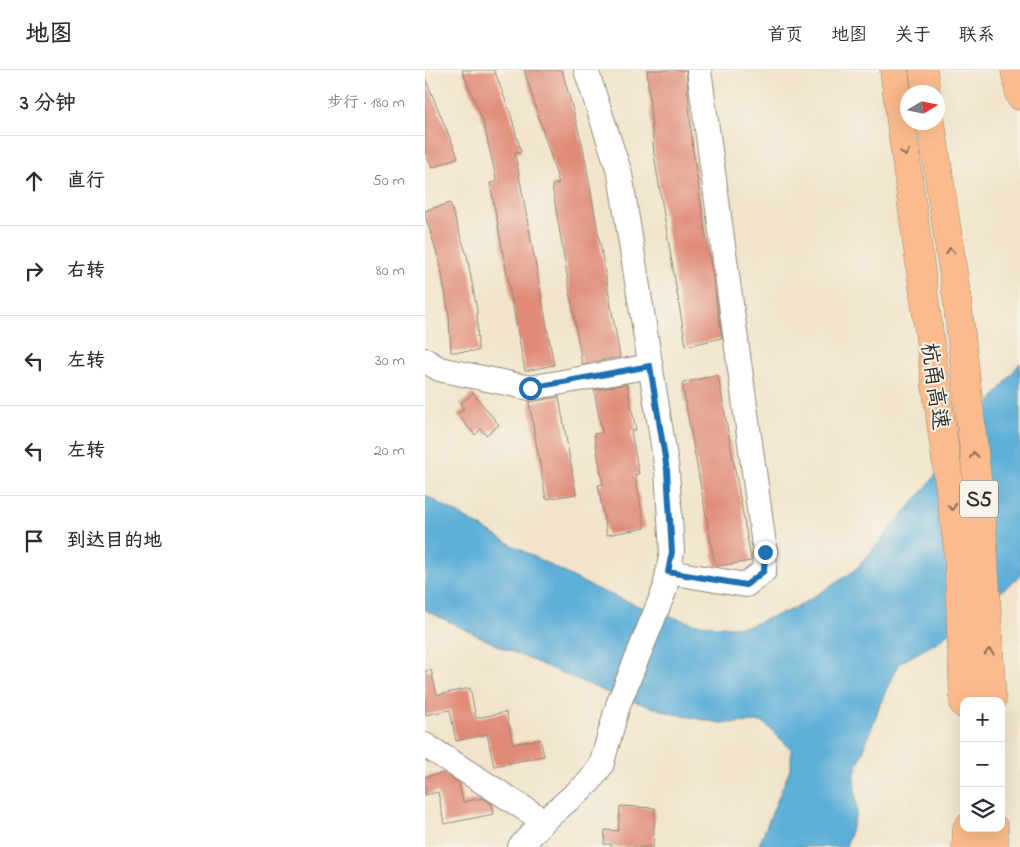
<!DOCTYPE html>
<html lang="zh">
<meta charset="utf-8">
<style>
body{margin:0;font-family:"Indie Flower","LXGW WenKai TC",sans-serif;background:#f2f2f3;color:#2b2b33}
.controls{position:absolute;right:15px;bottom:15px;display:grid;overflow:hidden;border-radius:10px;box-shadow:0 5px 20px #0002}
.controls button{width:45px;height:45px;display:grid;place-items:center;padding:0;border:0;border-bottom:1px solid #e1e1e2;background:#fff;color:#2b2b33;font:25px sans-serif}
.compass{position:absolute;left:475px;top:15px;width:45px;height:45px;border-radius:50%;background:#fff;box-shadow:0 5px 20px #0002;rotate:80deg}
.stop{position:absolute;width:15px;height:15px;margin:-11px;border:4px solid #1f6fb2;border-radius:50%;background:#fff}
.stop.end{background:#1f6fb2;border-color:#fff;box-shadow:0 1px 5px #0008}
.list{margin:0;padding:0;list-style:none}
h2{display:flex;justify-content:space-between;align-items:center;height:65px;margin:0;padding:0 20px;font-size:21px}
h2 small{font-size:16px;font-weight:400;color:#7c7c81}
.list li{display:grid;grid-template-columns:32px 1fr auto;gap:15px;align-items:center;box-sizing:border-box;height:90px;padding:0 20px;border-top:1px solid #e1e1e2}
.list b{display:block;font-size:19px;white-space:nowrap}
.list em{font-size:16px;font-style:normal;color:#7c7c81}
.icon{flex:none;width:28px;height:28px;fill:none;stroke:currentColor;stroke-width:2;stroke-linecap:round;stroke-linejoin:round}
.map{position:relative;flex:none;width:595px;height:777px;overflow:hidden}
header{display:flex;align-items:center;gap:30px;box-sizing:border-box;height:70px;padding:0 25px;background:#fff;border-bottom:1px solid #e1e1e2}
header strong{font-size:24px}
nav{display:flex;gap:28px;margin-inline-start:auto;font-size:18px}
main{display:flex}
aside{flex:1;background:#fff}
.map>svg:first-child{display:block}
</style>
<header>
<strong>地图</strong>
<nav><a>首页</a><a>地图</a><a>关于</a><a>联系</a></nav>
</header>
<main>
<aside>
<h2>3 分钟<small>步行 · 180 m</small></h2>
<ul class="list">
<li><svg class="icon" aria-label="ahead" viewBox="0 0 24 24"><path d="M12 20V5M6 11l6-6 6 6"/></svg><div><b>直行</b></div><em>50 m</em></li>
<li><svg class="icon" aria-label="right" viewBox="0 0 24 24"><path d="M7 20v-9h11M14 6l5 5-5 5"/></svg><div><b>右转</b></div><em>80 m</em></li>
<li><svg class="icon" aria-label="left" viewBox="0 0 24 24"><path d="M17 20v-9H6M10 6l-5 5 5 5"/></svg><div><b>左转</b></div><em>30 m</em></li>
<li><svg class="icon" aria-label="left" viewBox="0 0 24 24"><path d="M17 20v-9H6M10 6l-5 5 5 5"/></svg><div><b>左转</b></div><em>20 m</em></li>
<li><svg class="icon" aria-label="arrive" viewBox="0 0 24 24"><path d="M6 21V4h12l-3 4 3 4H6"/></svg><div><b>到达目的地</b></div></li>
</ul>
</aside>
<div class="map">
<svg width="595" height="777" viewBox="0 0 595 777">
<rect width="100%" height="100%" fill="#f7f3e8"/>
<filter id="ink" filterUnits="userSpaceOnUse"><feTurbulence type="fractalNoise" baseFrequency=".02" numOctaves="2"/><feDisplacementMap in="SourceGraphic" scale="10" xChannelSelector="R" yChannelSelector="G"/><feConvolveMatrix kernelMatrix="1 2 1 2 8 2 1 2 1" color-interpolation-filters="sRGB"/></filter>
<filter id="wash" filterUnits="userSpaceOnUse"><feTurbulence type="fractalNoise" baseFrequency=".0096" numOctaves="4" result="noise"/><feDisplacementMap in="SourceGraphic" scale="20" xChannelSelector="R" yChannelSelector="G"/><feGaussianBlur stdDeviation="1.12" result="paint"/><feColorMatrix in="noise" values="0 0 0 0 0 0 0 0 0 0 0 0 0 0 0 0 0 1.4 0 .05"/><feComposite in="paint" operator="in"/></filter>
<g filter="url(#wash)">
<rect width="100%" height="100%" fill="#f1e4ca"/>
<path fill="#5dafd8" stroke="#446d82" d="M 595,293 L 595,506 L 511,573 L 473,594 L 458,627 L 429,706 L 432,741 L 421,777 L 333,777 L 366,697 L 366,679 L 338,652 L 295,653 L 249,644 L 188,625 L 78,578 L 0,540 L 0,425 L 91,477 L 167,517 L 226,541 L 271,554 L 308,557 L 323,556 L 373,537 L 429,501 L 499,420 Z"/>
<g id="blocks">
<path fill="#e08b77" d="M 37,0 L 69,0 L 85,42 L 96,82 L 90,83 L 129,295 L 100,301 L 65,113 L 72,112 L 58,51 Z
M 99,0 L 137,0 L 158,77 L 195,287 L 157,294 L 127,115 L 134,113 Z
M 222,0 L 261,0 L 268,81 L 297,268 L 261,276 L 229,85 Z
M 0,8 L 33,87 L 7,98 L 0,82 Z
M 25,133 L 42,186 L 52,240 L 53,281 L 26,282 L 24,245 L 15,193 L 0,145 L 0,141 Z
M 293,305 L 326,489 L 326,491 L 294,496 L 290,496 L 257,313 Z
M 202,314 L 211,360 L 206,361 L 214,404 L 210,404 L 220,458 L 182,465 L 173,415 L 178,414 L 169,364 L 177,363 L 169,320 Z
M 48,323 L 74,355 L 61,365 L 56,359 L 50,365 L 32,344 L 39,339 L 35,334 Z
M 134,327 L 151,424 L 121,429 L 104,332 Z
M 6,600 L 12,625 L 45,618 L 51,648 L 81,642 L 88,674 L 115,669 L 119,686 L 69,696 L 62,664 L 31,671 L 25,640 L 0,645 L 0,601 Z
M 18,703 L 34,713 L 38,732 L 58,728 L 67,734 L 69,744 L 19,754 L 13,722 L 0,725 L 0,707 Z
M 195,736 L 230,738 L 228,777 L 186,777 L 186,774 L 179,774 L 180,760 L 193,761 Z"/>
</g>
</g>
<g filter="url(#ink)">
<use href="#blocks" fill-opacity="0" stroke="#8e887a" stroke-width="1"/>
<g fill="none" stroke-linecap="round" stroke-linejoin="round">
<defs>
<path id="minor" d="M 161,0 L 195,104 L 242,400 L 247,482 L 240,518
M 0,290 L 14,299 L 105,318 L 225,296
M 243,502 L 321,515 L 339,501 L 340,482 L 274,0
M 0,675 L 119,751
M 95,777 L 119,751 L 164,712 L 176,696 L 193,635"/>
<path id="major" d="M 590,0 L 595,26"/>
<path id="highway" d="M 469,0 L 533,480 L 539,634
M 498,0 L 501,22
M 506,52 L 532,229 L 557,453 L 567,631
M 569,758 L 569,777
M 541,777 L 542,758"/>
</defs>
<use href="#minor" stroke="#8e887a" stroke-width="26"/>
<use href="#major" stroke="#8e887a" stroke-width="29"/>
<use href="#highway" stroke="#8e887a" stroke-width="29"/>
<use href="#minor" stroke="#fff" stroke-width="24"/>
<use href="#major" stroke="#fbbb8c" stroke-width="28"/>
<use href="#highway" stroke="#fbbb8c" stroke-width="28"/>
<defs>
<path id="minor-bridge" d="M 193,635 L 240,519"/>
</defs>
<use href="#minor-bridge" stroke="#8e887a" stroke-width="26" stroke-linecap="butt"/>
<use href="#minor-bridge" stroke="#fff" stroke-width="24"/>
</g>
<defs><path id="oneway-chevron" d="M-2-3.5L2.5 0L-2 3.5" fill="none" stroke-width="1.6" stroke-linecap="round" stroke-linejoin="round" transform="scale(1.25)"/></defs>
<g stroke="#896c57">
<use href="#oneway-chevron" transform="translate(480 83) rotate(82)"/>
<use href="#oneway-chevron" transform="translate(525 181) rotate(-98)"/>
<use href="#oneway-chevron" transform="translate(549 385) rotate(-96)"/>
<use href="#oneway-chevron" transform="translate(527 437) rotate(82)"/>
<use href="#oneway-chevron" transform="translate(564 582) rotate(-93)"/>
</g>
</g>
<g fill="none" stroke-linecap="round" stroke-linejoin="round" filter="url(#ink)">
<path stroke="#1f6fb2" stroke-width="6" d="M 105,318 L 225,296 L 242,400 L 247,482 L 243,502 L 321,515 L 339,501 L 340,482"/>
</g>
<g text-anchor="middle" stroke-width="4" stroke-linejoin="round" paint-order="stroke">
<rect fill="#f7f3e8" stroke="#686764" stroke-width="1" x="535" y="410.5" width="38" height="37" rx="4"/>
<g font-size="21" font-weight="bold" fill="#2b2b2b">
<text x="554" y="436">S5</text>
</g>
<g font-size="22" fill="#2b2b2b" stroke="#f7f3e8">
<text transform="translate(511 316) rotate(82)" y="8">杭甬高速</text>
</g>
</g>
</svg>
<div class="controls">
<button>+</button>
<button>−</button>
<button><svg class="icon" aria-label="layers" viewBox="0 0 24 24"><path d="M12 4l9 5-9 5-9-5zM3 14l9 5 9-5"/></svg></button>
</div>
<svg class="compass" viewBox="-18 -18 36 36"><path d="M0-13l5 13h-10z" fill="#e53935"/><path d="M0 13l5-13h-10z" fill="#7c7c81"/></svg>
<div class="stop" style="left:105px;top:318px"></div>
<div class="stop end" style="left:340px;top:482px"></div>
</div>
</main>
